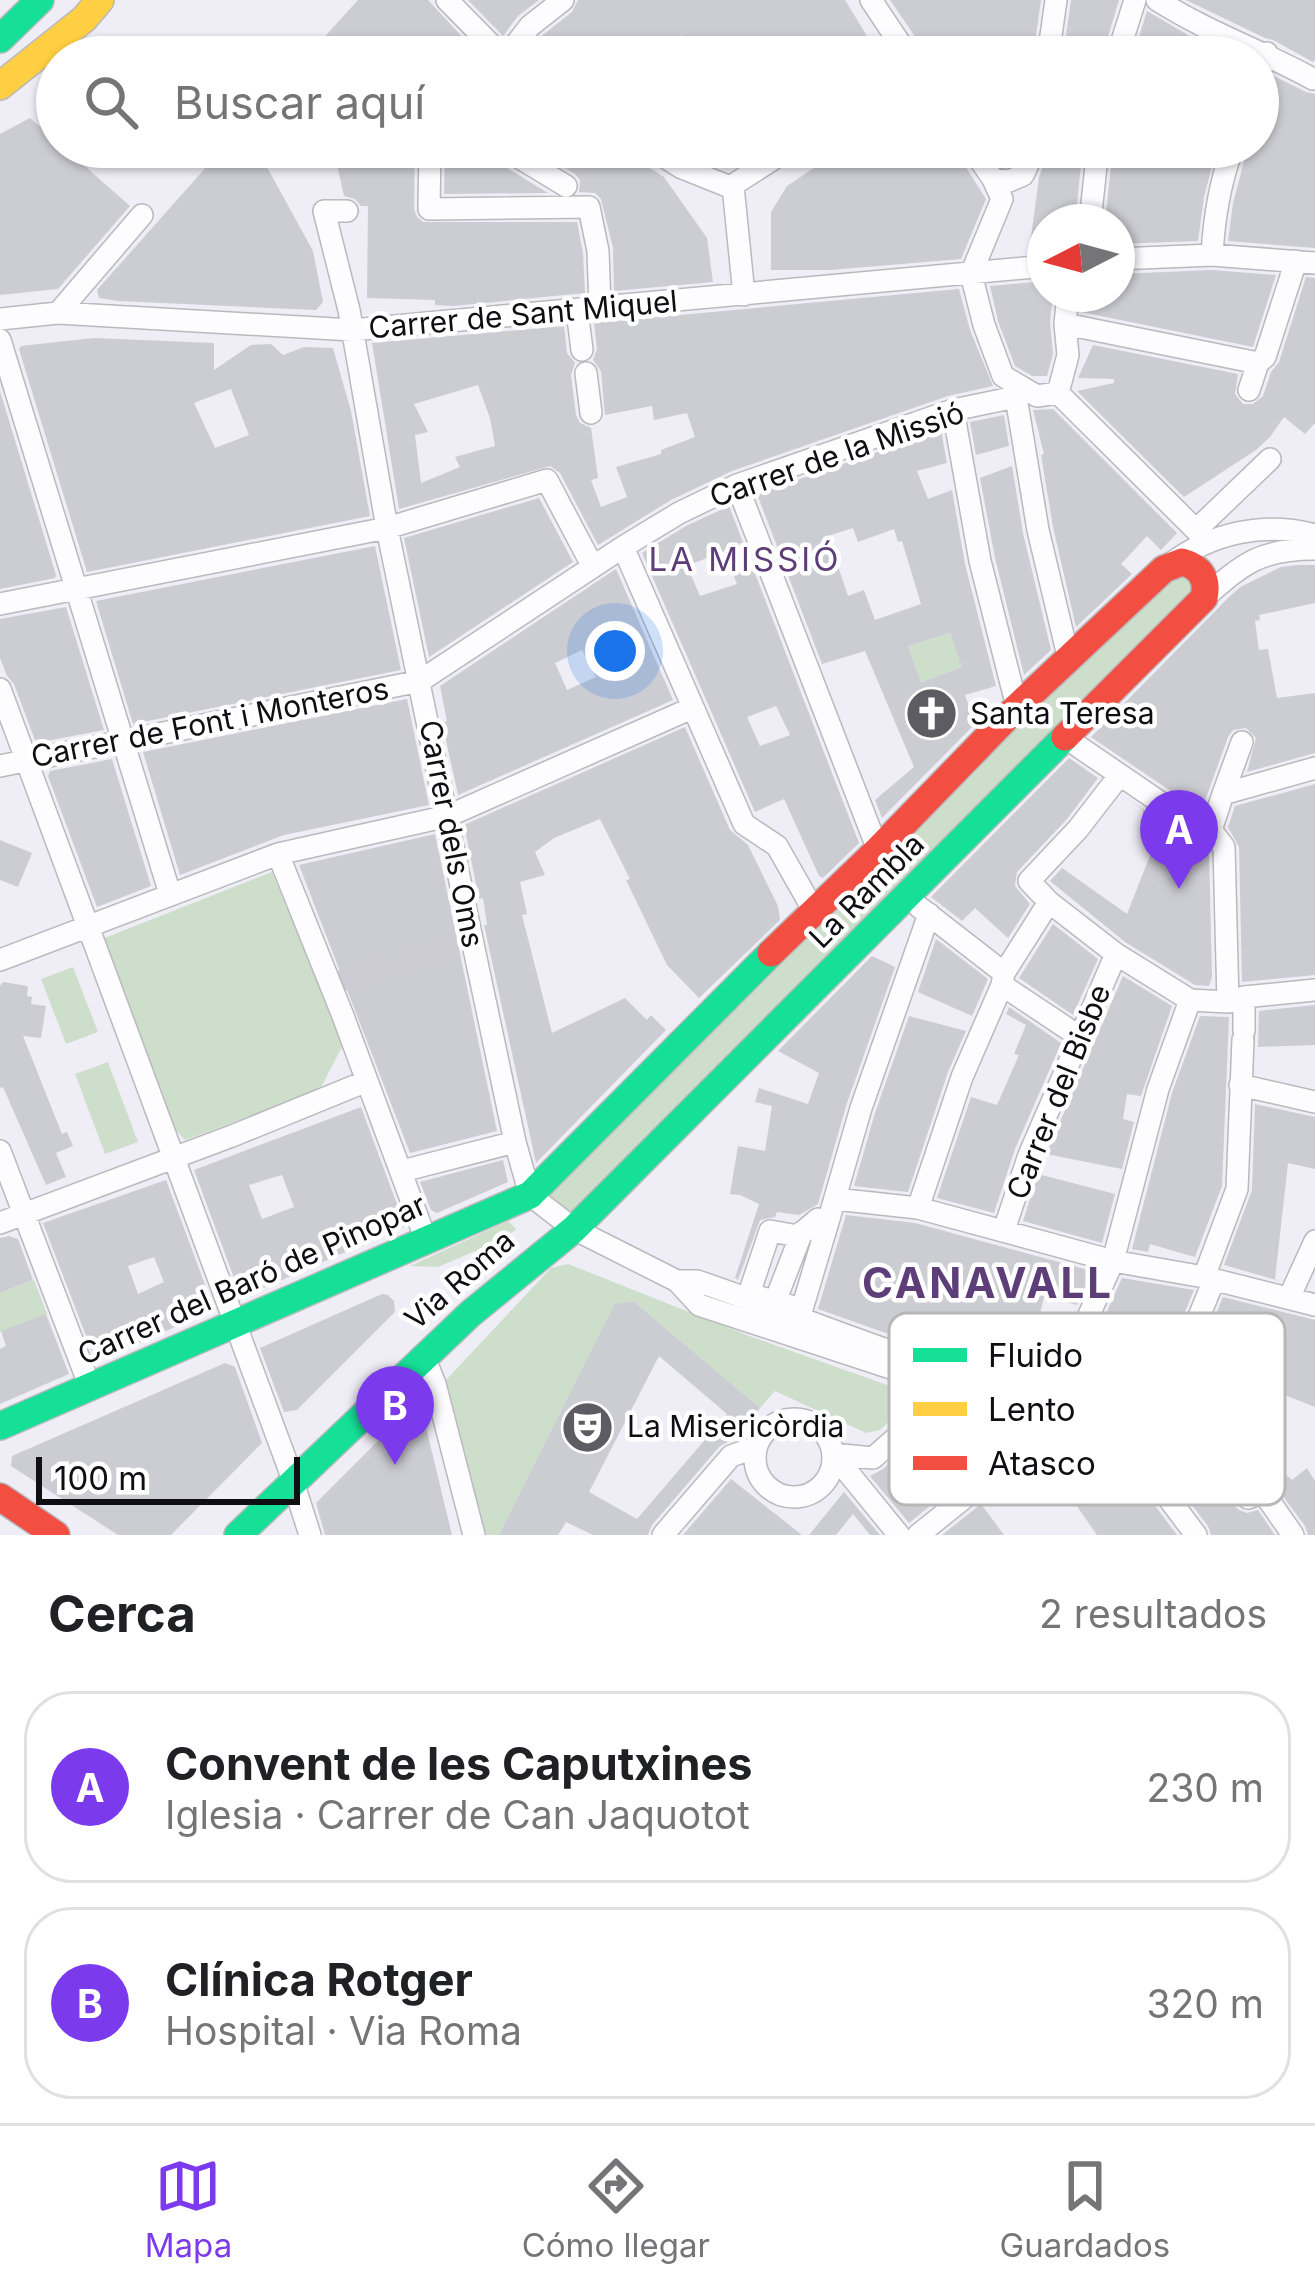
<!DOCTYPE html>
<html lang="es">
<meta charset="utf-8">
<style>
body{margin:0;font-family:Inter,sans-serif;background:#f6f6f6;color:#202124}
.compass{position:absolute;left:1027px;top:204px;width:108px;height:108px;border-radius:50%;background:#fff;box-shadow:0 3px 9px #0004;rotate:264deg}
.scale{position:absolute;left:36px;bottom:30px;width:264px;box-sizing:border-box;padding-left:12px;border:6px solid #0e0e13;border-top:0;font-size:33px;line-height:42px;white-space:nowrap;color:#0e0e13;-webkit-text-stroke:9px #fff;paint-order:stroke}
.you{position:absolute;left:615px;top:651px;width:42px;height:42px;margin:-30px;border:9px solid #fff;border-radius:50%;background:#1a73e8;box-shadow:0 0 0 18px #1a73e833}
.badge{display:grid;place-items:center;width:78px;height:78px;border-radius:50%;background:#7c3aed;color:#fff;font-size:39px;font-weight:700}
.pin{position:absolute;translate:-50% -99px;filter:drop-shadow(0 3px 6px #0008)}
.pin::after{content:'';position:absolute;top:63px;width:42px;height:36px;background:inherit;clip-path:polygon(0 0,100% 0,50% 100%)}
.list{margin:0;padding:0;list-style:none}
h2{display:flex;justify-content:space-between;align-items:center;height:156px;margin:0;padding:0 48px;font-size:51px}
h2 small{font-size:39px;font-weight:400;color:#757577}
.list li{display:grid;grid-template-columns:78px 1fr auto;gap:36px;align-items:center;box-sizing:border-box;height:192px;margin:0 24px 24px;padding:0 24px;border:3px solid #e0e0e0;border-radius:48px}
.list b{display:block;font-size:45px;white-space:nowrap}
.list p{margin:0;font-size:39px;white-space:nowrap;color:#757577}
.list em{font-size:39px;font-style:normal;color:#757577}
.icon{flex:none;width:66px;height:66px;fill:none;stroke:currentColor;stroke-width:2;stroke-linecap:round;stroke-linejoin:round}
.map{position:relative;flex:none;width:1315px;height:1535px;overflow:hidden}
.search{position:absolute;background:#fff;box-shadow:0 3px 9px #0004;left:36px;right:36px;top:36px;height:132px;display:flex;align-items:center;gap:30px;box-sizing:border-box;padding:0 42px;border-radius:66px;color:#757577;font-size:45px}
.sheet{height:588px;background:#fff}
nav{display:flex;justify-content:space-around;align-items:center;box-sizing:border-box;height:168px;border-top:3px solid #e0e0e0;background:#fff;font-size:33px;color:#757577}
nav a{display:grid;justify-items:center;gap:6px}
nav .on{color:#7c3aed}
.map>svg:first-child{display:block}
</style>
<div class="map">
<svg width="1315" height="1535" viewBox="0 0 1315 1535">
<rect width="100%" height="100%" fill="#efeef6"/>
<path fill="#cddecb" d="M 1178,568 L 1201,586 L 576,1220 L 539,1193 Z
M 950,633 L 962,667 L 921,682 L 908,646 Z
M 272,872 L 343,1045 L 319,1091 L 185,1140 L 170,1124 L 102,939 Z
M 73,967 L 98,1032 L 66,1044 L 41,979 Z
M 108,1062 L 138,1142 L 105,1154 L 75,1074 Z
M 508,1221 L 516,1229 L 479,1259 L 475,1251 L 438,1267 L 410,1266 Z
M 568,1264 L 752,1337 L 901,1390 L 900,1411 L 880,1430 L 866,1433 L 775,1391 L 760,1408 L 633,1301 L 616,1304 L 499,1535 L 486,1535 L 446,1380 L 551,1268 Z
M 34,1280 L 47,1314 L 0,1332 L 0,1293 Z"/>
<path fill="#ccccd3" fill-rule="evenodd" d="M 358,0 L 428,0 L 481,57 L 312,57 L 317,45 Z
M 468,0 L 539,0 L 518,16 L 503,36 Z
M 578,0 L 845,0 L 880,57 L 712,57 L 698,37 L 689,44 L 682,35 L 650,57 L 578,57 L 569,45 L 552,57 L 539,38 L 572,12 Z
M 890,0 L 1041,0 L 1033,57 L 992,57 L 956,47 L 963,57 L 929,57 Z
M 1071,0 L 1119,0 L 1102,57 L 1063,57 Z
M 1186,0 L 1315,0 L 1315,60 L 1313,62 L 1273,40 L 1265,38 Z
M 1147,11 L 1188,35 L 1233,57 L 1133,57 Z
M 1274,76 L 1306,92 L 1315,94 L 1315,248 L 1228,241 L 1233,203 L 1248,147 L 1258,147 L 1258,92 L 1268,88 Z
M 30,118 L 57,141 L 57,147 L 63,147 L 130,206 L 58,289 L 0,295 L 0,134 Z
M 224,147 L 256,147 L 313,251 L 323,302 L 316,310 L 118,301 L 99,298 L 97,290 Z
M 333,147 L 415,147 L 414,209 L 417,217 L 423,222 L 577,222 L 583,253 L 585,293 L 453,306 L 435,305 L 435,300 L 367,298 L 368,206 L 361,206 L 355,199 L 344,196 Z
M 445,147 L 487,147 L 494,160 L 548,193 L 444,194 Z
M 531,147 L 616,147 L 664,177 L 707,238 L 713,282 L 614,291 L 613,248 L 601,199 L 595,193 L 579,192 L 580,180 L 575,174 Z
M 845,147 L 953,147 L 986,199 L 961,259 L 830,270 L 771,270 L 771,212 L 787,186 Z
M 1051,147 L 1083,147 L 1075,222 L 1045,222 L 1045,251 L 1029,252 L 1039,177 Z
M 1113,147 L 1217,147 L 1204,197 L 1198,241 L 1117,244 L 1117,222 L 1105,222 Z
M 1212,270 L 1276,275 L 1253,347 L 1081,312 L 1083,294 L 1117,294 L 1117,274 Z
M 1306,277 L 1315,278 L 1315,423 L 1305,434 L 1284,417 L 1270,437 L 1256,450 L 1184,497 L 1077,391 L 1114,383 L 1114,379 L 1078,378 L 1093,345 L 1238,374 L 1235,394 L 1243,404 L 1253,404 L 1263,396 L 1271,372 L 1279,362 Z
M 1045,281 L 1045,294 L 1053,294 L 1050,322 L 1053,354 L 1047,376 L 1032,376 L 1015,366 L 998,321 L 990,286 Z
M 959,289 L 970,330 L 993,386 L 948,396 L 732,471 L 671,500 L 598,545 L 560,473 L 550,466 L 399,509 L 372,343 L 564,326 L 567,353 L 575,363 L 571,375 L 576,415 L 580,423 L 591,428 L 598,478 L 591,480 L 601,507 L 627,497 L 616,467 L 661,454 L 661,450 L 695,437 L 687,413 L 654,420 L 652,406 L 605,415 L 601,371 L 593,360 L 597,349 L 594,323 ZM 478,385 L 490,418 L 495,446 L 455,457 L 460,467 L 421,483 L 415,435 L 428,432 L 414,404 Z
M 94,338 L 214,343 L 214,370 L 251,345 L 271,344 L 283,355 L 304,347 L 333,348 L 351,411 L 370,516 L 87,572 L 19,349 L 21,346 ZM 231,389 L 249,435 L 215,448 L 194,403 Z
M 0,391 L 56,575 L 55,578 L 0,589 Z
M 1053,409 L 1177,533 L 1161,550 L 1147,536 L 1121,564 L 1132,574 L 1076,627 L 1053,527 L 1041,455 L 1044,454 L 1033,410 Z
M 1004,415 L 1009,446 L 976,455 L 970,422 Z
M 941,430 L 947,463 L 917,471 L 928,499 L 952,490 L 965,564 L 996,686 L 965,695 L 975,724 L 882,818 L 875,800 L 914,767 L 865,651 L 822,664 L 757,494 ZM 853,528 L 858,542 L 894,529 L 898,542 L 902,541 L 921,604 L 875,620 L 864,590 L 848,596 L 828,536 ZM 950,633 L 962,667 L 921,682 L 908,646 Z
M 1012,466 L 1023,533 L 1051,650 L 1024,675 L 995,558 L 980,478 Z
M 539,498 L 573,562 L 429,657 L 404,538 Z
M 729,506 L 859,843 L 823,878 L 819,876 L 784,799 L 755,812 L 642,553 L 686,526 ZM 724,551 L 737,584 L 700,596 L 687,566 ZM 776,706 L 790,735 L 760,746 L 747,717 Z
M 375,546 L 401,670 L 133,724 L 96,601 Z
M 1297,565 L 1315,565 L 1315,603 L 1259,615 L 1260,620 L 1255,621 L 1259,650 L 1268,649 L 1277,698 L 1315,693 L 1315,753 L 1247,772 L 1256,738 L 1246,728 L 1233,730 L 1228,737 L 1202,809 L 1175,794 L 1091,737 L 1230,596 L 1242,586 L 1281,567 Z
M 616,569 L 673,700 L 458,795 L 442,722 L 447,721 L 440,686 ZM 582,650 L 596,677 L 567,690 L 555,663 Z
M 66,607 L 104,730 L 36,743 L 14,684 L 7,676 L 0,658 L 0,619 Z
M 407,699 L 429,805 L 284,835 L 180,875 L 143,752 Z
M 685,727 L 730,830 L 748,845 L 778,906 L 780,920 L 699,998 L 667,965 L 626,880 L 630,879 L 600,819 L 554,838 L 535,852 L 545,875 L 520,882 L 527,914 L 522,915 L 552,1033 L 625,998 L 647,1020 L 651,1015 L 666,1030 L 536,1163 L 484,925 L 487,925 L 483,898 L 479,899 L 464,825 Z
M 1069,758 L 1098,778 L 1067,819 L 1017,872 L 1015,886 L 1030,904 L 1008,938 L 975,908 L 962,921 L 931,897 Z
M 112,759 L 151,886 L 97,907 L 48,776 L 50,771 Z
M 1315,784 L 1315,975 L 1242,982 L 1239,847 L 1228,827 L 1235,806 Z
M 1123,796 L 1159,820 L 1201,842 L 1209,852 L 1212,977 L 1209,986 L 1195,985 L 1125,942 L 1050,881 L 1062,868 L 1127,914 L 1153,848 L 1143,844 L 1148,832 L 1143,821 L 1143,810 Z
M 435,834 L 497,1131 L 410,1153 L 299,865 Z
M 0,840 L 32,853 L 18,887 L 0,880 Z
M 1053,924 L 1098,959 L 1073,1015 L 1019,978 Z
M 936,939 L 988,979 L 972,1016 L 918,992 Z
M 872,956 L 895,967 L 847,1103 L 818,1204 L 799,1215 L 777,1212 L 775,1217 L 760,1220 L 738,1280 L 735,1278 L 759,1204 L 740,1195 L 730,1194 L 738,1146 L 765,1151 L 772,1106 L 755,1102 L 759,1088 L 808,1104 L 819,1073 L 778,1051 Z
M 1123,976 L 1172,1006 L 1141,1096 L 1127,1094 L 1123,1119 L 1134,1122 L 1122,1169 L 1046,1154 Z
M 3,982 L 28,986 L 27,996 L 32,997 L 31,1004 L 46,1006 L 41,1038 L 23,1036 L 62,1134 L 67,1132 L 73,1146 L 56,1153 L 66,1177 L 46,1185 L 3,1087 L 0,1088 L 0,986 Z
M 1315,1005 L 1315,1045 L 1258,1047 L 1259,1011 Z
M 1009,1007 L 1061,1043 L 1015,1149 L 994,1213 L 937,1198 L 971,1097 L 997,1105 L 1019,1055 L 1014,1054 L 1026,1025 L 1006,1014 Z
M 909,1016 L 966,1031 L 948,1072 L 908,1192 L 854,1186 L 875,1113 Z
M 1200,1016 L 1229,1017 L 1222,1186 L 1195,1257 L 1150,1244 L 1148,1252 L 1132,1249 L 1172,1093 Z
M 1255,1104 L 1315,1117 L 1315,1169 L 1288,1163 L 1275,1279 L 1280,1281 L 1224,1265 L 1252,1190 Z
M 361,1107 L 405,1226 L 245,1296 L 240,1294 L 194,1170 ZM 282,1175 L 294,1207 L 262,1219 L 249,1185 Z
M 503,1160 L 508,1182 L 437,1213 L 431,1210 L 420,1182 Z
M 1038,1174 L 1115,1194 L 1102,1243 L 1023,1221 Z
M 166,1180 L 213,1306 L 211,1311 L 96,1362 L 43,1223 ZM 154,1257 L 164,1282 L 138,1294 L 128,1266 Z
M 846,1215 L 915,1223 L 1092,1271 L 1077,1305 L 1044,1297 L 1034,1339 L 1030,1338 L 1021,1374 L 945,1354 L 818,1309 Z
M 9,1236 L 18,1239 L 33,1280 L 0,1293 L 0,1238 Z
M 1122,1278 L 1194,1290 L 1157,1378 L 1141,1394 L 1108,1386 L 1091,1388 L 1074,1385 Z
M 382,1294 L 388,1295 L 394,1301 L 395,1312 L 297,1410 L 284,1412 L 260,1348 Z
M 1223,1297 L 1315,1320 L 1315,1407 L 1257,1384 L 1263,1376 L 1236,1363 L 1213,1400 L 1188,1382 Z
M 633,1301 L 760,1408 L 734,1439 L 720,1446 L 652,1525 L 648,1535 L 593,1535 L 566,1522 L 558,1535 L 499,1535 L 615,1304 ZM 659,1356 L 727,1414 L 637,1519 L 589,1492 Z
M 46,1314 L 69,1374 L 0,1404 L 0,1349 L 6,1346 L 1,1331 Z
M 225,1363 L 235,1367 L 262,1443 L 171,1535 L 118,1535 L 11,1466 L 12,1456 Z
M 964,1391 L 1030,1408 L 1035,1420 L 1041,1410 L 1083,1417 L 1118,1456 L 1177,1535 L 1097,1535 L 1074,1502 L 1077,1499 L 1065,1483 L 1088,1458 L 1063,1435 L 1052,1453 L 1041,1445 L 1034,1457 L 1025,1453 L 1001,1484 L 999,1482 L 1034,1436 L 1030,1422 L 1021,1418 L 1008,1424 L 962,1480 L 909,1523 L 870,1476 L 883,1469 L 907,1448 L 928,1424 Z
M 411,1408 L 422,1411 L 452,1535 L 325,1535 L 316,1503 Z
M 1243,1435 L 1292,1480 L 1307,1468 L 1315,1481 L 1315,1535 L 1308,1535 L 1305,1526 L 1271,1480 L 1263,1477 L 1251,1481 L 1223,1457 Z
M 1201,1478 L 1239,1510 L 1247,1513 L 1258,1510 L 1275,1535 L 1211,1535 L 1208,1526 L 1182,1492 Z
M 731,1479 L 745,1490 L 802,1535 L 683,1535 Z
M 844,1492 L 880,1535 L 870,1535 L 853,1514 L 836,1535 L 809,1535 Z
M 981,1504 L 1004,1535 L 942,1535 Z"/>
<g fill="none" stroke-linecap="round" stroke-linejoin="round">
<path stroke="#cdccd4" stroke-width="21" stroke-dasharray="21 10" stroke-linecap="butt" d="M 574,171 L 588,147
M 341,981 L 372,970 L 460,947"/>
<defs>
<path id="street" d="M 447,0 L 503,57
M 871,0 L 909,57
M 1157,0 C 1207,32 1262,51 1313,79
M 506,57 L 530,26 L 563,0
M 1048,57 L 1056,0
M 1117,57 L 1135,0
M 1258,77 L 1267,53
M 430,147 L 429,209 L 589,207 L 598,251 L 600,307
M 502,147 L 566,186
M 649,147 L 680,167 L 730,187 L 792,147
M 971,147 L 993,179 L 1002,199 L 971,274 L 984,325 L 1003,376 L 1037,396 L 1058,393 L 1200,534
M 993,179 L 1009,181 L 1023,175 L 1036,147
M 733,186 L 744,295
M 347,211 L 324,211 L 349,310 L 387,528 L 473,944 L 515,1142 L 530,1195 L 574,1229 L 677,1281 L 697,1281 C 827,1325 954,1385 1091,1403 L 1130,1447 L 1196,1535
M 1090,222 L 1098,147
M 1212,255 C 1214,217 1220,182 1233,147
M 1117,259 L 1212,255 L 1315,263
M 577,310 L 582,350
M 58,313 L 142,215
M 0,319 L 58,313 L 352,330 L 1045,266
M 1065,324 L 1258,363
M 0,340 L 170,894
M 586,373 L 591,413
M 1249,390 L 1258,363 L 1265,357 L 1296,261
M 1058,393 L 1068,355 L 1065,324 L 1068,294
M 953,410 L 980,561 L 1017,707
M 737,485 L 878,850
M 1196,530 L 1270,459
M 623,547 L 744,824 L 777,846 L 814,911
M 1169,565 C 1211,533 1264,521 1315,535
M 1204,598 C 1244,563 1260,549 1315,549
M 0,604 L 387,528 L 547,480 L 593,567
M 0,689 L 288,1466 L 310,1535
M 1066,738 L 1167,807 L 1211,830 L 1224,847 L 1228,1002
M 0,766 L 420,681 L 623,547 L 679,513 L 737,485 L 953,410 L 1016,397 L 1038,530 L 1069,660
M 1119,776 L 1078,829 L 1029,881 L 1049,902 L 1116,954 L 1190,1000 L 1228,1002 L 1244,997 L 1315,990
M 1223,794 L 1242,742
M 1211,830 L 1223,794 L 1315,768
M 278,854 L 343,1016 L 426,1240
M 919,907 L 1004,973
M 0,960 L 278,854 L 448,816 L 692,708
M 1002,985 L 1080,1037
M 1244,1031 L 1244,997
M 1240,1085 L 1315,1102
M 0,1151 L 90,1387
M 402,1171 L 515,1142
M 835,1199 L 918,1208 L 1113,1261 L 1204,1277 L 1315,1305
M 918,1208 L 962,1077 L 1002,985 L 1004,973 L 1049,902
M 818,1219 L 828,1222 L 802,1309 L 749,1294 L 770,1231 L 798,1236 Z
M 0,1223 L 232,1136 L 367,1081
M 1004,1230 L 1029,1155 L 1116,954
M 1204,1277 L 1237,1189 L 1243,1040
M 677,1281 L 699,1305 L 894,1369 C 948,1403 905,1429 873,1458 L 833,1454
M 1289,1298 L 1315,1241
M 764,1305 L 776,1299 L 802,1232 L 828,1222 L 861,1108 L 929,914
M 424,1356 L 435,1384 L 474,1535
M 1052,1398 L 1113,1261 L 1158,1089 L 1190,1000
M 1091,1403 L 1104,1400 L 1145,1411 L 1248,1498 L 1263,1492 L 1293,1535
M 1145,1411 L 1170,1387 L 1214,1280
M755 1458a39 39 0 1 1 78 0a39 39 0 1 1-78 0Z
M 833,1454 L 899,1535
M 663,1535 L 731,1456 L 756,1447
M 918,1535 L 973,1491 L 1020,1433"/>
<path id="fast" d="M 0,39 L 40,0
M 0,1426 L 530,1195 L 771,953
M 238,1535 L 470,1314 L 574,1229 L 1065,737"/>
<path id="slow" d="M 0,86 L 84,19 L 100,0"/>
<path id="jam" d="M 771,953 L 878,850 L 1017,707 L 1164,569 L 1182,562 C 1201,567 1208,579 1204,598 L 1065,737
M 0,1497 L 56,1535"/>
</defs>
<use href="#street" stroke="#b9b9be" stroke-width="24"/>
<use href="#fast" stroke="#b9b9be" stroke-width="30"/>
<use href="#slow" stroke="#b9b9be" stroke-width="30"/>
<use href="#jam" stroke="#b9b9be" stroke-width="30"/>
<use href="#street" stroke="#fdfcfe" stroke-width="21"/>
<use href="#fast" stroke="#16e098" stroke-width="27"/>
<use href="#slow" stroke="#ffcf43" stroke-width="27"/>
<use href="#jam" stroke="#f24e42" stroke-width="27"/>
</g>
<defs>
<symbol id="church-disc" viewBox="-11 -11 22 22"><circle r="9.5" fill="#5d5c62" stroke="#fff"/><path d="M-1.2-6h2.4v3.5h3.3v2.4h-3.3V6h-2.4V-.1h-3.3v-2.4h3.3Z" fill="#fff"/></symbol>
<symbol id="theatre-disc" viewBox="-11 -11 22 22"><circle r="9.5" fill="#5d5c62" stroke="#fff"/><path d="M-5-5.5Q0-4 5-5.5V0Q5 5 0 6Q-5 5-5 0ZM-3.3-2.5H-1v1.5H-3.3ZM1-2.5H3.3v1.5H1ZM-2.8 1Q0 5.5 2.8 1Z" fill="#fff"/></symbol>
</defs>
<g fill-rule="evenodd">
<use href="#church-disc" x="902" y="684" width="59" height="59"/>
<use href="#theatre-disc" x="558" y="1398" width="59" height="59"/>
</g>
<g text-anchor="middle" stroke-width="9" stroke-linejoin="round" paint-order="stroke">
<g font-size="30" fill="#0e0e13" stroke="#fff">
<text transform="translate(523 315) rotate(-5)" y="10">Carrer de Sant Miquel</text>
<text transform="translate(837 455) rotate(-19)" y="10">Carrer de la Missió</text>
<text transform="translate(210 723) rotate(-11)" y="10">Carrer de Font i Monteros</text>
<text transform="translate(451 834) rotate(79)" y="10">Carrer dels Oms</text>
<text transform="translate(867 891) rotate(-45)" y="10">La Rambla</text>
<text transform="translate(1059 1092) rotate(-68)" y="10">Carrer del Bisbe</text>
<text transform="translate(252 1280) rotate(-24)" y="10">Carrer del Baró de Pinopar</text>
<text transform="translate(460 1280) rotate(-41)" y="10">Via Roma</text>
</g>
<g font-size="30" fill="#0e0e13" stroke="#fff" text-anchor="start">
<text x="970" y="724">Santa Teresa</text>
<text x="627" y="1437">La Misericòrdia</text>
</g>
<g font-size="33" letter-spacing="3" fill="#5d3e78" stroke="#fff">
<text x="745" y="571">LA MISSIÓ</text>
</g>
<g font-size="42" font-weight="bold" letter-spacing="3" fill="#5d3e78" stroke="#fff">
<text x="988" y="1298">CANAVALL</text>
</g>
</g>
<rect x="889" y="1313" width="396" height="192" rx="18" fill="#fff" stroke="#b7b7b8" stroke-width="3"/>
<rect x="913" y="1348" width="54" height="14" fill="#16e098"/>
<rect x="913" y="1402" width="54" height="14" fill="#ffcf43"/>
<rect x="913" y="1456" width="54" height="14" fill="#f24e42"/>
<g font-size="33" fill="#0e0e13">
<text x="988" y="1367">Fluido</text>
<text x="988" y="1421">Lento</text>
<text x="988" y="1475">Atasco</text>
</g>
</svg>
<svg class="compass" viewBox="-18 -18 36 36"><path d="M0-13l5 13h-10z" fill="#e53935"/><path d="M0 13l5-13h-10z" fill="#757577"/></svg>
<div class="scale">100 m</div>
<div class="you"></div>
<div class="pin badge" style="left:1179px;top:889px">A</div>
<div class="pin badge" style="left:395px;top:1465px">B</div>
<div class="search"><svg class="icon" aria-label="search" viewBox="0 0 24 24"><circle cx="10" cy="10" r="6"/><path d="M15 15l6 6"/></svg>Buscar aquí</div>
</div>
<section class="sheet">
<h2>Cerca<small>2 resultados</small></h2>
<ul class="list">
<li><span class="badge">A</span><div><b>Convent de les Caputxines</b><p>Iglesia · Carrer de Can Jaquotot</p></div><em>230 m</em></li>
<li><span class="badge">B</span><div><b>Clínica Rotger</b><p>Hospital · Via Roma</p></div><em>320 m</em></li>
</ul>
</section>
<nav>
<a class="on"><svg class="icon" aria-label="map" viewBox="0 0 24 24"><path d="M3 6l6-2 6 2 6-2v14l-6 2-6-2-6 2zM9 4v14M15 6v14"/></svg>Mapa</a>
<a><svg class="icon" aria-label="directions" viewBox="0 0 24 24"><path d="M12 3l9 9-9 9-9-9zM9 14v-3h6M13 9l2 2-2 2"/></svg>Cómo llegar</a>
<a><svg class="icon" aria-label="saved" viewBox="0 0 24 24"><path d="M7 4h10v16l-5-4-5 4z"/></svg>Guardados</a>
</nav>
